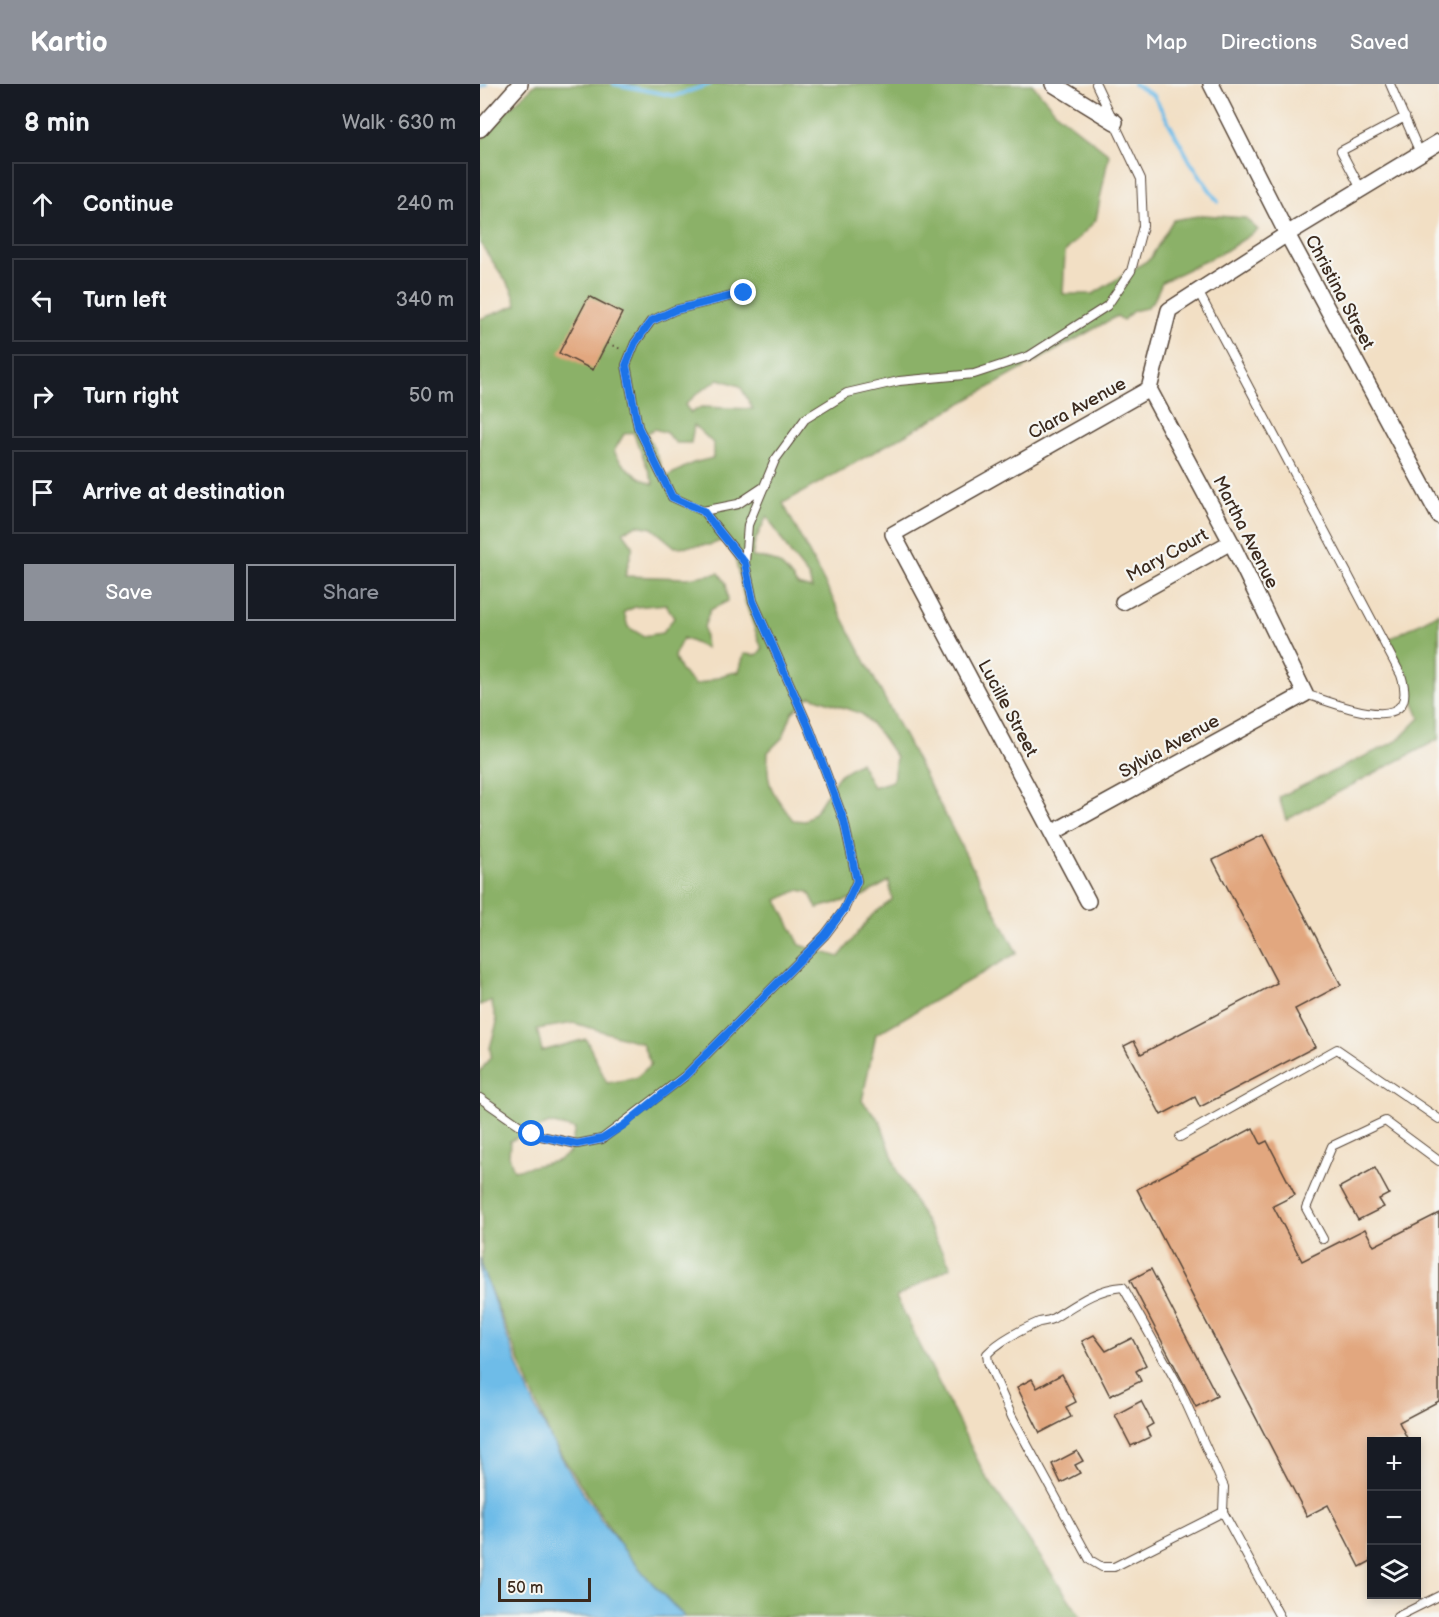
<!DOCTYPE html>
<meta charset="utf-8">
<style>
body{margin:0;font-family:"Balsamiq Sans",sans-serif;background:#20242c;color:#f1f3f6}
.controls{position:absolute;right:18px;bottom:18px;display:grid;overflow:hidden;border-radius:0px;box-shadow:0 3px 9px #0003}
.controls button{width:54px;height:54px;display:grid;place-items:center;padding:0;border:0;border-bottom:2px solid #363941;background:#171b24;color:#f1f3f6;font:30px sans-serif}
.scale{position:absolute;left:18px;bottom:15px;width:93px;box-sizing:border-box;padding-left:6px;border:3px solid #3b2a1e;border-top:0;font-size:16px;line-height:21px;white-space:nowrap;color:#3b2a1e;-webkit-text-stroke:4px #f6f6f2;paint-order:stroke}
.stop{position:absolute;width:18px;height:18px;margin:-14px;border:4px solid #1a73e8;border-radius:50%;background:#fff}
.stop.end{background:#1a73e8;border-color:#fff;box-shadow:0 2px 6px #0008}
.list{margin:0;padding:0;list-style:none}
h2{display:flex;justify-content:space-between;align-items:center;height:78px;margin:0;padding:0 24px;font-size:26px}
h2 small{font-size:20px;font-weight:400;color:#9ea1a6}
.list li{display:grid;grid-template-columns:39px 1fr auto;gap:18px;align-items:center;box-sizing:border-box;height:84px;margin:0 12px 12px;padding:0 12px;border:2px solid #363941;border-radius:0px}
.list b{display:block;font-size:22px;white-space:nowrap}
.list em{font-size:20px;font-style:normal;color:#9ea1a6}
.actions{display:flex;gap:12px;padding:18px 24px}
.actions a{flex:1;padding:14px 0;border:2px solid #8c9099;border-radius:0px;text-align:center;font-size:21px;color:#8c9099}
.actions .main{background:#8c9099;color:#fff}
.icon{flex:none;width:33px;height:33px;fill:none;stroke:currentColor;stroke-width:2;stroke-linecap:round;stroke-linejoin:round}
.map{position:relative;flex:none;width:959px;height:1533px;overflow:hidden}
header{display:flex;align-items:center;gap:36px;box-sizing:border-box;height:84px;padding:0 30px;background:#8c9099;color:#fff}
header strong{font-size:28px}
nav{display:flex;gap:33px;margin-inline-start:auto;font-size:21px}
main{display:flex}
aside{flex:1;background:#171b24}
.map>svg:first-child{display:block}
</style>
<header>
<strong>Kartio</strong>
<nav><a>Map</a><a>Directions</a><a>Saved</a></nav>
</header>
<main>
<aside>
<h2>8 min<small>Walk · 630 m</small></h2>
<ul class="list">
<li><svg class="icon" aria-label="ahead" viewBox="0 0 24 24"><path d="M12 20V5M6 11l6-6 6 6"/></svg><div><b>Continue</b></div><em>240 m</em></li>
<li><svg class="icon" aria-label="left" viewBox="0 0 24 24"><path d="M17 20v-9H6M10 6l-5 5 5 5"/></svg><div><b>Turn left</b></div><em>340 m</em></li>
<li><svg class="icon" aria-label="right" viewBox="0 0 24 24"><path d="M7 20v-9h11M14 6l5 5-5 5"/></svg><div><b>Turn right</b></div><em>50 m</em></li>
<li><svg class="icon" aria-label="arrive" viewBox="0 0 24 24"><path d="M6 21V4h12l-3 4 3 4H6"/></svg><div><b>Arrive at destination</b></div></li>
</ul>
<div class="actions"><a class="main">Save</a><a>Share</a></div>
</aside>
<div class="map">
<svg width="959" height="1533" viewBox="0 0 959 1533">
<rect width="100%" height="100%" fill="#f6f6f2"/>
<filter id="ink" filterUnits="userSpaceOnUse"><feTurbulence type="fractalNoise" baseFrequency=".0167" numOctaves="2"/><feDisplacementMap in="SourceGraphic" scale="12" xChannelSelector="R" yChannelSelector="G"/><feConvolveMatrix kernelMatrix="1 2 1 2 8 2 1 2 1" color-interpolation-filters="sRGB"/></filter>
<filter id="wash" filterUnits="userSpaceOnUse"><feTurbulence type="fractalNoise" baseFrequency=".008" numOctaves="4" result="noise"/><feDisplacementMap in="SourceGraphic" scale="24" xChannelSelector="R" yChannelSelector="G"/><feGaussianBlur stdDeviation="1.35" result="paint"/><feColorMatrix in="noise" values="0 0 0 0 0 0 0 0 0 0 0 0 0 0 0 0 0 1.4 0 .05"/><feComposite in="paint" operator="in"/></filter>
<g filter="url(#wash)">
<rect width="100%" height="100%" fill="#f2dfc4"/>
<path fill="#8bb167" stroke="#636e42" stroke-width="1.5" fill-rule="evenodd" d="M 56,0 L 552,0 L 578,30 L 629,70 L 616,136 L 585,168 L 583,210 L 613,210 L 670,175 L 693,136 L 724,131 L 765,134 L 778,146 L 747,166 L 682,198 L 674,216 L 666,224 L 653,227 L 643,236 L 637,232 L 303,419 L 537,869 L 396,950 L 382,1017 L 400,1037 L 418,1088 L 471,1183 L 416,1213 L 505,1391 L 601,1533 L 205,1533 L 176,1505 L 144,1466 L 72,1357 L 2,1185 L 0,988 L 11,972 L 10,964 L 17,938 L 11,917 L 0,921 L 0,235 L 37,221 L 32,206 L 0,159 L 0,57 L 23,30 ZM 239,295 L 260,302 L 273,325 L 221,323 L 211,329 L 205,321 L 218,309 ZM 214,341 L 233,359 L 233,374 L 213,379 L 186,393 L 167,349 L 174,345 L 185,348 L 196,359 L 211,359 ZM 153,348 L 174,400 L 173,400 C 158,394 141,382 134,367 L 144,350 ZM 287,432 L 310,469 L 329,493 L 332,505 L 317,501 C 304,481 296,474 272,473 L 275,457 ZM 157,441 L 172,444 L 195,463 L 229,461 L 244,456 L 255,474 L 265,518 L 282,565 L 277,571 L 264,570 L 259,588 C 243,588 231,598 215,601 L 201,587 L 194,572 L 203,554 L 226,564 L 224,543 L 230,526 L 248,517 L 246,499 L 239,489 L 207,494 L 145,492 L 153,462 L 143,448 ZM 186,520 L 194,534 L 182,549 L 163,552 L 148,543 L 144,528 L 155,523 ZM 330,612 L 382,630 L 400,650 L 416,673 L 413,697 L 393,703 L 380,678 L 359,691 L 336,727 L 325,737 L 313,736 C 292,708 286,704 288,668 L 303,653 L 312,629 ZM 409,797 L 412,816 L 392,831 L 359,873 L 320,861 L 297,816 L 319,806 L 329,808 L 337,824 L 383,812 ZM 94,939 L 162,959 L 171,980 L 156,994 L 127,999 L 106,955 L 62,967 L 57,945 ZM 69,1039 L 95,1045 L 89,1069 L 77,1077 L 34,1086 L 29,1072 L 30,1057 Z
M 959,529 L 959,655 L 806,736 L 799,713 L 917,657 L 940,634 L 909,555 Z"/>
<path fill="#6ebce8" stroke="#547383" stroke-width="1.5" d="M 0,1174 L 2,1185 C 24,1243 44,1304 73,1359 C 108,1422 153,1483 205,1533 L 0,1533 Z"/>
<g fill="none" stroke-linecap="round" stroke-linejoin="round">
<path stroke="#6ebce8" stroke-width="4" d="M 134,0 L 195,12 L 230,0
M 654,0 L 674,12 L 710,77 L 738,118
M 0,3 L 6,0"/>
</g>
<g id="blocks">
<path fill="#e2a77f" d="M 109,212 L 142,229 L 113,286 L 79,269 Z
M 783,751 L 861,901 L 815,925 L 835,963 L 720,1023 L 715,1013 L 681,1031 L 644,962 L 654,957 L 661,970 L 797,899 L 733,776 Z
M 773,1044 L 781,1060 L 787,1057 L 815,1111 L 793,1122 L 822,1177 L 885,1145 L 894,1162 L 959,1129 L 959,1317 L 919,1338 L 929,1358 L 891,1358 L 891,1477 L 880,1483 L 848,1421 L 827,1432 L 657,1105 Z
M 895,1084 L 909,1110 L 899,1115 L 904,1123 L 878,1136 L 860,1103 Z
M 671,1185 L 737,1312 L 716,1323 L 650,1196 Z
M 614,1251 L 626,1267 L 652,1254 L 666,1281 L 656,1287 L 661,1297 L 630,1312 L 602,1257 Z
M 582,1290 L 596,1318 L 586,1323 L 591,1333 L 560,1349 L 537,1303 L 552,1295 L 557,1304 Z
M 661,1317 L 673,1340 L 666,1344 L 670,1353 L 651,1362 L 635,1331 Z
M 597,1367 L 603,1377 L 595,1381 L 600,1389 L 581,1399 L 572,1380 Z"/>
</g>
</g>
<g filter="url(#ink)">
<use href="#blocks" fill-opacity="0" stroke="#564537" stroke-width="1.5"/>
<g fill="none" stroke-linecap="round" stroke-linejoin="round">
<defs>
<path id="lane" d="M 910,0 L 940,69
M 881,105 L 861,67 L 925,33
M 718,207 L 921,591 C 943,658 853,618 825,610
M 264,209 L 195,226 L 171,237 L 155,259 L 146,281 L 158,343 L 192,413 L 223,427 L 265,479
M 223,427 L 258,420 L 285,402
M 0,1014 L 52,1050 L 97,1060 L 122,1055 L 205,992 L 345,851 L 364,826 L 377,797 L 364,737 L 330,646 L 273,517 L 265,479 L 268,441 L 295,376 L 325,335 L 367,309 L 419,297 L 494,290 L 549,272 L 627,222 L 651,187 L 663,142 L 661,95 L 616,0
M 700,1053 L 857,965 L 959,1035
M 843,1155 L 826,1124 L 852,1062 L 905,1037 L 959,1077
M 743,1428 L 634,1483 L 622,1483 L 610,1476 L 532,1333 L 508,1278 L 507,1270 C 520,1256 541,1246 559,1238 C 563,1237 568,1237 572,1235 C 595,1221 615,1205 643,1203 L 697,1299 L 744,1403 L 743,1428 L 800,1533
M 917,1533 L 959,1512"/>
<path id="street" d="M 573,0 L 635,38
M 731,0 L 807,150 L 959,432
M 0,45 L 40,0
M 643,518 L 751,458
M 572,749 L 825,610 L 751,458 L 669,305
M 608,817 L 413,450 L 669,305 L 689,226 L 807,150 L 959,58"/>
</defs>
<use href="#lane" stroke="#564537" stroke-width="10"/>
<use href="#street" stroke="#564537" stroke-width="18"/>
<path stroke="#564537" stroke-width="2" stroke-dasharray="1.5 4.5" stroke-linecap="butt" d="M 127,259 L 143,266"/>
<use href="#lane" stroke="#fff" stroke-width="8"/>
<use href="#street" stroke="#fff" stroke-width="15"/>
</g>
</g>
<g fill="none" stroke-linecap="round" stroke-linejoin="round" filter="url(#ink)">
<path stroke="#1a73e8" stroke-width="8" d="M 52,1050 L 97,1060 L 122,1055 L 144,1041 L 205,992 L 345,851 L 364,825 L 377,797 L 364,737 L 330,646 L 273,517 L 265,479 L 223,427 L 192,413 L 158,343 L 146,281 L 155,259 L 171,237 L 195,226 L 264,209"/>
</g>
<g text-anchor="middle" stroke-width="4.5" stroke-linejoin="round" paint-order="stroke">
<g font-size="18" fill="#3b2a1e" stroke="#f6f6f2">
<text transform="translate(860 208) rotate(62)" y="6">Christina Street</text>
<text transform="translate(597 324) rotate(-29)" y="6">Clara Avenue</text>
<text transform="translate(766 448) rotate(63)" y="6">Martha Avenue</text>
<text transform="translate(687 471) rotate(-29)" y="6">Mary Court</text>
<text transform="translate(528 624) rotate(62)" y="6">Lucille Street</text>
<text transform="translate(689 662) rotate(-29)" y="6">Sylvia Avenue</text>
</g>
</g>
</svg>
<div class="controls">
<button>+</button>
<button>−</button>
<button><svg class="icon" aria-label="layers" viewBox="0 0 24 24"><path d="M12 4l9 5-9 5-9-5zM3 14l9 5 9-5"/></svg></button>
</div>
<div class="scale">50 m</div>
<div class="stop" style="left:52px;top:1050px"></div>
<div class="stop end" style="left:264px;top:209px"></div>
</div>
</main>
